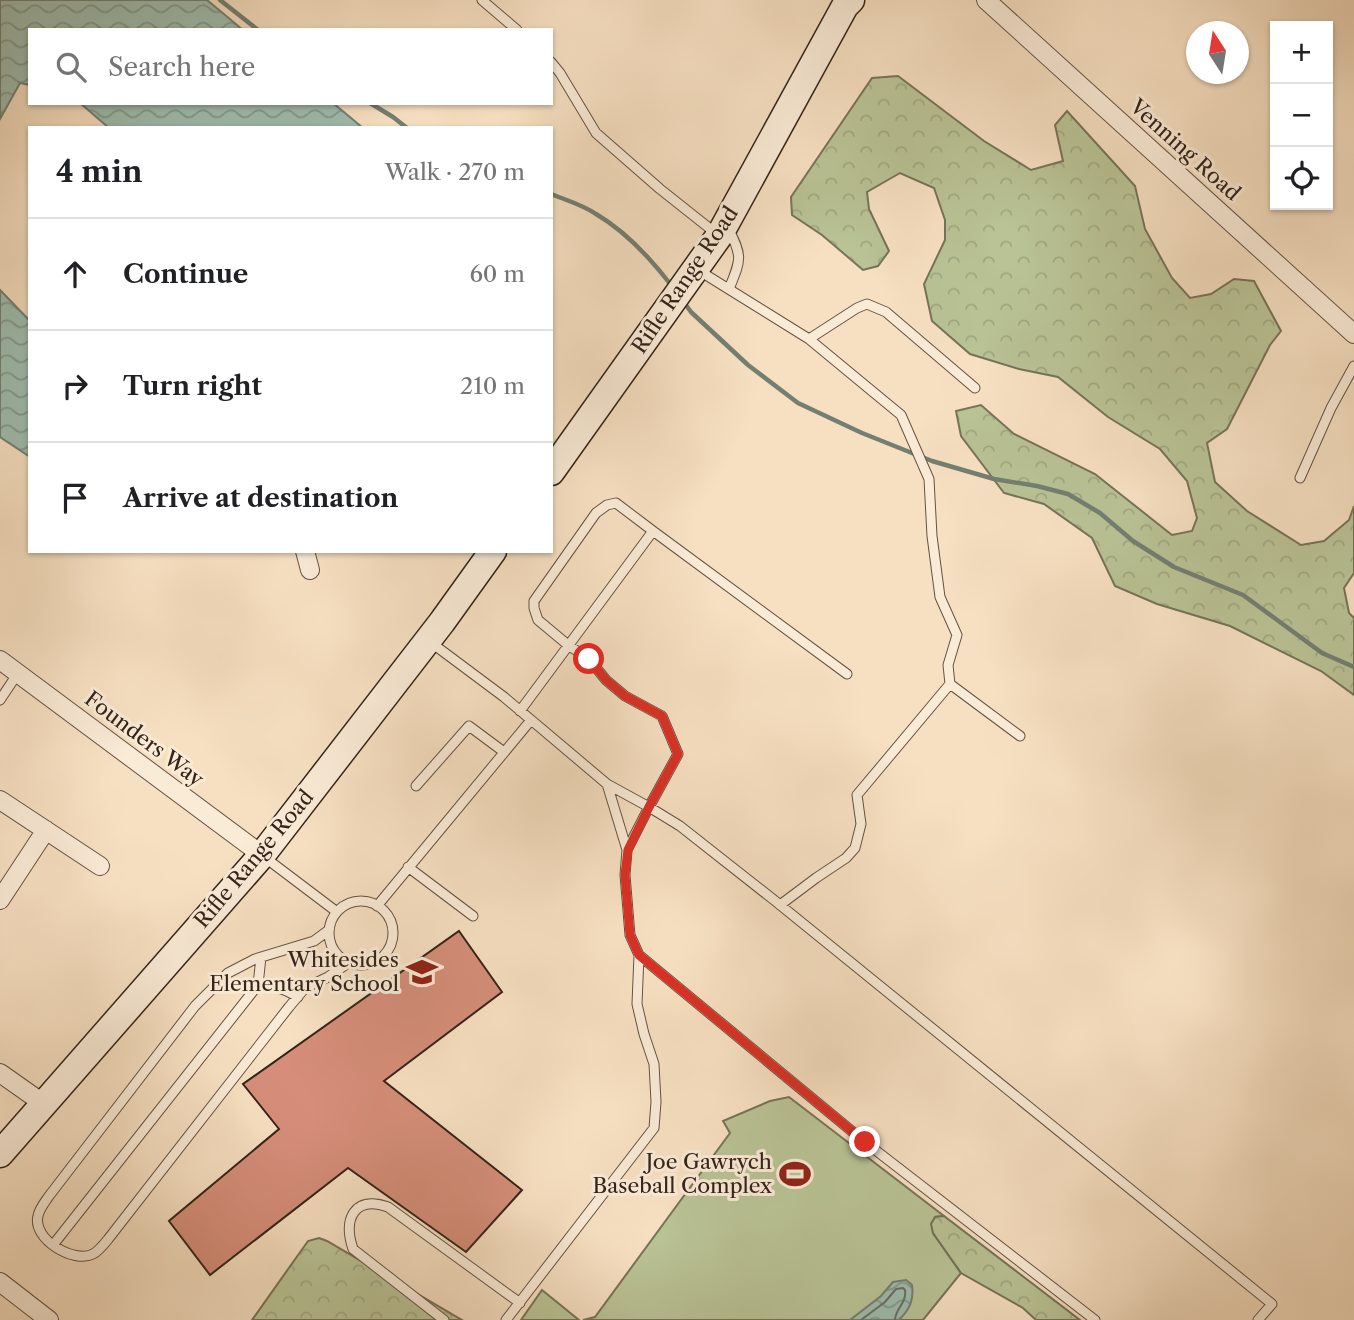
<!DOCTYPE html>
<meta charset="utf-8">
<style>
body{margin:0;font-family:"Libre Caslon Text",serif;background:#f2f2f2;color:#202124}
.controls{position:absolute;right:21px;top:21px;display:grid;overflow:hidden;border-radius:0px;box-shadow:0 2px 5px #0004}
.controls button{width:63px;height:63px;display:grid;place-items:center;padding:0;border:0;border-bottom:2px solid #e0e0e0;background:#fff;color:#202124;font:35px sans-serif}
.compass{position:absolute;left:1186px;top:21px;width:63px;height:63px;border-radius:50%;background:#fff;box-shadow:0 2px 5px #0004;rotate:348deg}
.stop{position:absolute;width:21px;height:21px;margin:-16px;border:5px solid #d93025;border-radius:50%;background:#fff}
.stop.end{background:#d93025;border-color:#fff;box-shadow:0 2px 7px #0008}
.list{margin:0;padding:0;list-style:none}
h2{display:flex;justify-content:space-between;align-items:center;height:91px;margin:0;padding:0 28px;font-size:30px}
h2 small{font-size:23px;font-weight:400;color:#757577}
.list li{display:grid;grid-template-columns:46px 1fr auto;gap:21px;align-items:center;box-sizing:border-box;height:112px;padding:0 28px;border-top:2px solid #e0e0e0}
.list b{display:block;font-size:26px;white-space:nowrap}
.list em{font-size:23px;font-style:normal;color:#757577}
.icon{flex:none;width:38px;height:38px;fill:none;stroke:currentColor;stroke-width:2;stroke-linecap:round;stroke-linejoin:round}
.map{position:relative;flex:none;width:1354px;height:1320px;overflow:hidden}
.search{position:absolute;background:#fff;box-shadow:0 2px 5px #0004;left:28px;top:28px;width:525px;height:77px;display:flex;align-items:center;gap:18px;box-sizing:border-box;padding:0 24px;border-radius:0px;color:#757577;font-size:26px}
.panel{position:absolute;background:#fff;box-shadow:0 2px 5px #0004;left:28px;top:126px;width:525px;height:427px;border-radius:0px}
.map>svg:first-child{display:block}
</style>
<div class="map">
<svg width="1354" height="1320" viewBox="0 0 1354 1320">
<defs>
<pattern id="forest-crowns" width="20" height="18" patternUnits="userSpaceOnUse" patternTransform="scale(1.75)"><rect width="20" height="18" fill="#b9c396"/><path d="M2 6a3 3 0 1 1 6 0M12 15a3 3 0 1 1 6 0" fill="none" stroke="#a0a781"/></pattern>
<pattern id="water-waves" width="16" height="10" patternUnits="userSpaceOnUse" patternTransform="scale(1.75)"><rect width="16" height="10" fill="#9ebdaf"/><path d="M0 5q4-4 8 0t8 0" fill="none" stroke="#81998e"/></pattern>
</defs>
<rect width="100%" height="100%" fill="#f7e0c2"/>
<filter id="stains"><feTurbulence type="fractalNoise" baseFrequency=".00286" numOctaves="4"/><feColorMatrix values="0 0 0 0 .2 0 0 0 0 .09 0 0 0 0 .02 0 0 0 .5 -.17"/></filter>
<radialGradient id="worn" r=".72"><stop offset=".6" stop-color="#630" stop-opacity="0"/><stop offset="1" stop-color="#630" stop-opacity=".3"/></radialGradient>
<path fill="#b9c396" stroke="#767358" stroke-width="2" d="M 789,1097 L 944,1216 L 935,1217 L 933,1233 L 961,1273 L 923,1320 L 583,1320 L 595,1317 L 730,1133 L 723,1121 L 770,1101 Z
M 542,1290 L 579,1320 L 521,1320 Z"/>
<path fill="url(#forest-crowns)" stroke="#767358" stroke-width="2" d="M 898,76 L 984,141 L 1031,170 L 1063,161 L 1055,125 L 1067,111 L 1135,186 L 1145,229 L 1172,278 L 1190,298 L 1211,294 L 1234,279 L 1254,281 L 1281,331 L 1270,345 L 1227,429 L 1207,443 L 1215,482 L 1247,511 L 1301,545 L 1324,541 L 1349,520 L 1354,506 L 1354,573 L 1344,588 L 1349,613 L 1354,618 L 1354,695 L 1321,671 L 1230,626 L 1157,604 L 1115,586 L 1092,538 L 1044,504 L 1004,493 L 961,436 L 956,411 L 981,405 L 1014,434 L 1095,474 L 1172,535 L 1192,531 L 1197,518 L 1187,481 L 1160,449 L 1108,417 L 1058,377 L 1019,369 L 970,354 L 932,321 L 924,284 L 945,240 L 945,220 L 934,188 L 900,173 L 867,192 L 869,209 L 889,251 L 878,266 L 863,270 L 822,235 L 792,215 L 791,197 L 872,78 Z
M 944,1216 L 1080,1320 L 1036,1320 L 1023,1308 L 961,1273 L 933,1233 L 931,1224 L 935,1217 Z
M 319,1238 L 327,1241 L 462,1320 L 252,1320 L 308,1241 Z"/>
<path fill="url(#water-waves)" stroke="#737f73" stroke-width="2" d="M 0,0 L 207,0 L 243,30 L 30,30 L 30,85 L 20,83 L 0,119 Z
M 80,103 L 333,103 L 363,128 L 109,128 Z
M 0,290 L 30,321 L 30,457 L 0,437 Z
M 906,1280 L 912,1285 C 914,1300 910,1309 899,1320 L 850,1320 L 881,1296 L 893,1282 Z"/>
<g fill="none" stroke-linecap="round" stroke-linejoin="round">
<path stroke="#687064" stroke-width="2" d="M 861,1320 L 885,1302 L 896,1289 L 903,1288 L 905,1290 C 907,1303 895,1309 895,1320"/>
<path stroke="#737f73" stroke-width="4.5" d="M 220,0 L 258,30
M 370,103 L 393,117 L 407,128
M 551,194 C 566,200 583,205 596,214 C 625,231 651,259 671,285
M 683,301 L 691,312 L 748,365 L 798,403 L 862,433 L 932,461 L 994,479 L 1037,486 L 1068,494 L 1100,513 L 1133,541 L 1174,567 L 1243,595 L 1322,653 L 1354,667"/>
</g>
<path fill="#d68e7a" stroke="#33231a" stroke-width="2" d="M 459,931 L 502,992 L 384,1081 L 522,1190 L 466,1252 L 348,1168 L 210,1275 L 169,1221 L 279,1129 L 243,1084 Z"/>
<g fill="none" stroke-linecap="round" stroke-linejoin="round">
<defs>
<path id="service" d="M 482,0 L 517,30
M 551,62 L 560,73 L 596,133 L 660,189 L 718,235
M 728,228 C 743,257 741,259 729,289
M 698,270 L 809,339 L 857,308 L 867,304 L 886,312 L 975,388
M 809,339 L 901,415 L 929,479 L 932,536 L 940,597 L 957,635 L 948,665 L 950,684 L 1020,736
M 1300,478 L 1331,408 L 1354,366
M 653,531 L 847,674
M 429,641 L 504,697 L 607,784 L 649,807 L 680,826 L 774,900 L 1272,1304 L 1258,1320
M 0,700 L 18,673
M 520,711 L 653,531 L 616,503 L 607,505 L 596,513 L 534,601 L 534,608 L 538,620 L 568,645 L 589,659 L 606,680 L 625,696 L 662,716 L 678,754 L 649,807 L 627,850 L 625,875 L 630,935 L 639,955 L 865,1142 L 1095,1320
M 607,784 L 627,850
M 416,786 L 469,726 L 504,752
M 263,856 L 337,912
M 408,867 L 473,916
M329 933a32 32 0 1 1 64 0a32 32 0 1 1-64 0Z
M 780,905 L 816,878 L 846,858 L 855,848 L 861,824 L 857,795 L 950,684
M 377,906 L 531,720
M 329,930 L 314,941 L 255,959 L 228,973 L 195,1006 L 49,1196 C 45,1202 39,1209 38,1216 C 32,1239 74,1264 93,1254 C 99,1251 105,1243 109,1238 L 289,1007 L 305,988 L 328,977 L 348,963
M 258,985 C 274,985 284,989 298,997
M 53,1245 L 258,985 L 261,957
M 444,1320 L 353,1249 C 343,1219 354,1195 388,1207 L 520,1303
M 506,1320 L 654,1128 L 656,1102 L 654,1064 L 644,1034 L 637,1004 L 639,955"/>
<path id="minor" d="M 986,0 L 1354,334
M 305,551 L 310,570
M 0,660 L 262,855
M 0,800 L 100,866
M 0,900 L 46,830
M 0,1073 L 44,1104
M 0,1282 L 49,1320"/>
<path id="secondary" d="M 551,472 L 719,236 L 845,6 L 851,0
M 0,1154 L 262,855 L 442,622 L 493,551"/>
</defs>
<use href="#service" stroke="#645244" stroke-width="11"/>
<use href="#minor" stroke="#645244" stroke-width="20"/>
<use href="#secondary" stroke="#33231a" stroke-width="29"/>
<use href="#service" stroke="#faebd7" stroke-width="9"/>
<use href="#minor" stroke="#faebd7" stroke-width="18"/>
<use href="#secondary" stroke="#faebd7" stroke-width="26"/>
</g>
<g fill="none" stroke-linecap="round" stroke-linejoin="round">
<path stroke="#d93025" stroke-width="9" d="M 589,659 L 606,680 L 625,696 L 662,716 L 678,754 L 649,807 L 628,850 L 625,875 L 630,935 L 639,955 L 865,1142"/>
</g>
<defs>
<symbol id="school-bare" viewBox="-9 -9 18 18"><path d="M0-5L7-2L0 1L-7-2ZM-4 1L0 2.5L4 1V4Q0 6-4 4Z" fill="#8f2418" stroke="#faebd7" stroke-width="2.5" paint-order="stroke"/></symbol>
<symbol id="stadium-bare" viewBox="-9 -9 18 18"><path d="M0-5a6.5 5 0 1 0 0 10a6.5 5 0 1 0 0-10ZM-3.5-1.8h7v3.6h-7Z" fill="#8f2418" stroke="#faebd7" stroke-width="2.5" paint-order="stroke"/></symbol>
</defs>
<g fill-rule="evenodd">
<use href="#school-bare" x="400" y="950" width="44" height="44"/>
<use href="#stadium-bare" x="773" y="1152" width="44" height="44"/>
</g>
<g text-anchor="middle" stroke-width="6" stroke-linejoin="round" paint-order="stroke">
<g font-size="21" fill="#33231a" stroke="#faebd7">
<text transform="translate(1185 150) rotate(42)" y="7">Venning Road</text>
<text transform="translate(685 280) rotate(-56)" y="7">Rifle Range Road</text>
<text transform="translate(144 739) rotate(37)" y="7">Founders Way</text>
<text transform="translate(254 859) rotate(-50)" y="7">Rifle Range Road</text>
</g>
<g font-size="21" fill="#33231a" stroke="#faebd7" text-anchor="end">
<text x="399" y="967">Whitesides<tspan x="399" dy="24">Elementary School</tspan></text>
<text x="772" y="1169">Joe Gawrych<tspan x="772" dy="24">Baseball Complex</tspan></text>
</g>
</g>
<rect width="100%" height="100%" filter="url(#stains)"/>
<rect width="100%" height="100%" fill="url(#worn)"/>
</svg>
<div class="controls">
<button>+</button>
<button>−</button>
<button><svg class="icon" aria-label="locate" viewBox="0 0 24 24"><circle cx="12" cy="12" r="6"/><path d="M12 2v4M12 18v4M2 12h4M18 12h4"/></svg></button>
</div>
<svg class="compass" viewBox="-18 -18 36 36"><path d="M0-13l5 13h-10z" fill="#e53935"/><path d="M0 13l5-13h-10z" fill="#757577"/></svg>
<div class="stop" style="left:589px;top:659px"></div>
<div class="stop end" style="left:865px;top:1142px"></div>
<div class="search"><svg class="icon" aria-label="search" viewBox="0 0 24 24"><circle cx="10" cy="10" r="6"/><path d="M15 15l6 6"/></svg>Search here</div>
<section class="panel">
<h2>4 min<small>Walk · 270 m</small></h2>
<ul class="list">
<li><svg class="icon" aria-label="ahead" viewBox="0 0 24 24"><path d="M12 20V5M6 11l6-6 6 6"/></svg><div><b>Continue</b></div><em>60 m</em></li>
<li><svg class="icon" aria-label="right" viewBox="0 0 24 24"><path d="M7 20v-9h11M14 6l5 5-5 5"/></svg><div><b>Turn right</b></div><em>210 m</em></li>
<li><svg class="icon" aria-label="arrive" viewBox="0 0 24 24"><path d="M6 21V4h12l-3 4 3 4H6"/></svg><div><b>Arrive at destination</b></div></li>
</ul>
</section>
</div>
